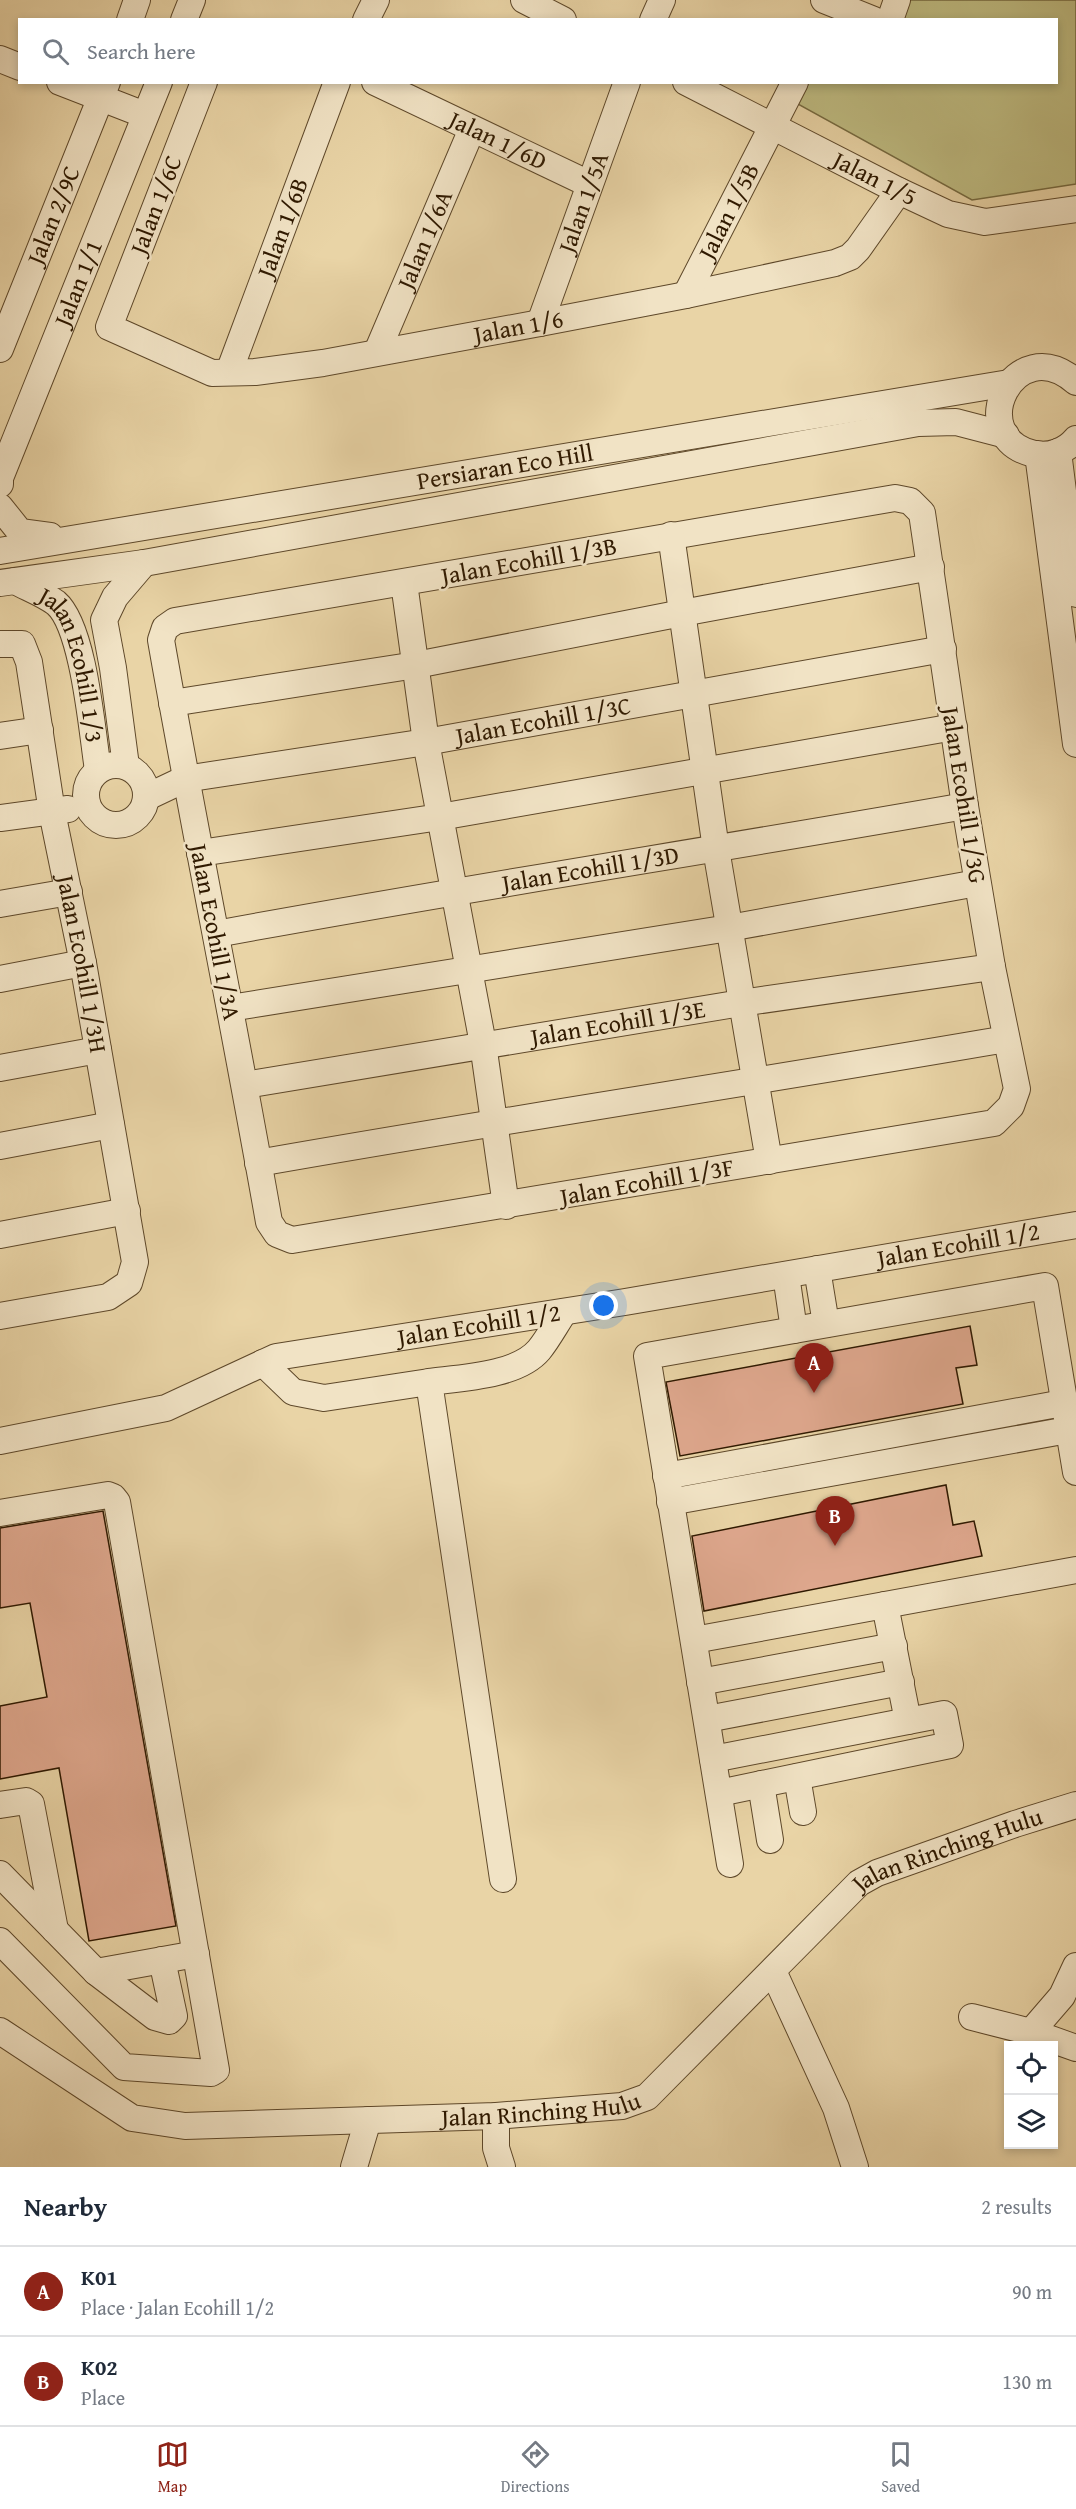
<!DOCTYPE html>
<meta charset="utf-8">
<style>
body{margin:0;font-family:"Gentium Book Plus",serif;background:#f2f2f3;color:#1f2937}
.controls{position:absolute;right:18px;bottom:18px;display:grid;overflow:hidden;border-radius:0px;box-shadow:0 3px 9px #0003}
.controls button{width:54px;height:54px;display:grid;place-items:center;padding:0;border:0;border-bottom:2px solid #e0e1e3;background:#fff;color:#1f2937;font:30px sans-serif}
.you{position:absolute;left:604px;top:1306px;width:21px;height:21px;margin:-15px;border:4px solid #fff;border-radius:50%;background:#1a73e8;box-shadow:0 0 0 9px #1a73e833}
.badge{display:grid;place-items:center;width:39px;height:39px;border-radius:50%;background:#8f2418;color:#fff;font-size:20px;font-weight:700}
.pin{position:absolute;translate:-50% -50px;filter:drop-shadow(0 2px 3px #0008)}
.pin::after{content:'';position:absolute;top:32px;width:21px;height:18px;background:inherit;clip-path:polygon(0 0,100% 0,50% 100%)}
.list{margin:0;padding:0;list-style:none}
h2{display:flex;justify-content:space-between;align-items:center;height:78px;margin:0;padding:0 24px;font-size:26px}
h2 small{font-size:20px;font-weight:400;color:#747a83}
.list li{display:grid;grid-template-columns:39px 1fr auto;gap:18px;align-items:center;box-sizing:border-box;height:90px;padding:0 24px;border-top:2px solid #e0e1e3}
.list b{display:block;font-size:22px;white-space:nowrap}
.list p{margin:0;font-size:20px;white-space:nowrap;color:#747a83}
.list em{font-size:20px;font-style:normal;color:#747a83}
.icon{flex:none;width:33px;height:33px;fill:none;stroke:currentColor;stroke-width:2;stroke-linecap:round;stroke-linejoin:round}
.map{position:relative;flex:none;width:1076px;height:2167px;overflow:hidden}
.search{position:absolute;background:#fff;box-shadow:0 3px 9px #0003;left:18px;right:18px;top:18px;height:66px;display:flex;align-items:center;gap:15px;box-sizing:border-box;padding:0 21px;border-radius:0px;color:#747a83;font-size:22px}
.sheet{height:258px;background:#fff}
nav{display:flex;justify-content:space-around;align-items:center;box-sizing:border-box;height:84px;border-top:2px solid #e0e1e3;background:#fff;font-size:16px;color:#747a83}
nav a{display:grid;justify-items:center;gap:3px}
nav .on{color:#8f2418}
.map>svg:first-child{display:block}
</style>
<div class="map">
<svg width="1076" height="2167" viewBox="0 0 1076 2167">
<rect width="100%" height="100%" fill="#e9d4a6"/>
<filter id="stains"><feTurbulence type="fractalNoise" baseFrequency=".00333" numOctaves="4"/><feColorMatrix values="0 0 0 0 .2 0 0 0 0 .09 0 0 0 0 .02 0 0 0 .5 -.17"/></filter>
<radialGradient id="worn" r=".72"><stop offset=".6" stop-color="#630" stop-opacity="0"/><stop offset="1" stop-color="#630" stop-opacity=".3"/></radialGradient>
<path fill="#bebb81" stroke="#766a40" stroke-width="1.5" d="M 907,0 L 1076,0 L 1076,184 L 972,200 L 796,103 L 805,83 L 1056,82 L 1056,20 L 898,19 Z"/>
<path fill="#dea78d" stroke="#2f1900" stroke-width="1.5" d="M 970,1326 L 977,1365 L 956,1368 L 963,1404 L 680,1456 L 666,1382 Z
M 946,1485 L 953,1525 L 974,1521 L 982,1556 L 704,1611 L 692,1536 Z
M 103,1511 L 176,1926 L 89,1941 L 59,1768 L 0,1779 L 0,1706 L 47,1697 L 30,1603 L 0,1608 L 0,1528 Z"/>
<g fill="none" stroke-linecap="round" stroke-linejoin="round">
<defs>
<g id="minor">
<path d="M 524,0 L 563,20"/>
<path d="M 824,0 L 874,20"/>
<path d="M 130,20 L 137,0"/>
<path d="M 184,20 L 192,0"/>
<path d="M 366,20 L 376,0"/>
<path d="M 653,20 L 662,0"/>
<path d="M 890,20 L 897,0"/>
<path d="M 0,59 L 20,67"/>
<path d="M 60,82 L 145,115"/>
<path id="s1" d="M 204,82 L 109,327 L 212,373 L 255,372 L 323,363 L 540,323 L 686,295 L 835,263 L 850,257 L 858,249 L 899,191"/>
<path id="s2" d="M 375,82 L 589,184"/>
<path id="s3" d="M 686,82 L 899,191 L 948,214 L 985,222 L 1076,209"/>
<path id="s4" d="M 686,295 L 795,82"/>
<path id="s5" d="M 540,323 L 627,82"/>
<path id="s6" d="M 0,349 L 107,82"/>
<path id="s7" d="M 377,352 L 472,129"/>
<path id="s8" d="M 229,372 L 337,82"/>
<path d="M 1076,382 C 1014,328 962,437 1034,454 C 1050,457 1066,451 1076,439"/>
<path d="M 1058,452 L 1076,594"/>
<path d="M 1038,454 L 1076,744"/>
<path id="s9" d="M 0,484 L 0,478 L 159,82"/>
<path d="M 895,498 L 910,501 L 922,513 L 965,806 L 992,967 L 1017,1089 L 1011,1106 L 994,1123 L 292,1240 L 277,1234 L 269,1222 C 235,1028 195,834 161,640 L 165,628 L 175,621 Z"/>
<path d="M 0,507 L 20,532 L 50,536"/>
<path d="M 671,535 L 716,849 L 769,1161"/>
<path id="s10" d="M 0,551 L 1009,383"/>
<path id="s11" d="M 15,581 C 28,588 44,594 56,603 C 84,627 92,732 98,770"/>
<path d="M 0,583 L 144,563 L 918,423 L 956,422 L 1006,435"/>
<path d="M 404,583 L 426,742 L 483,1044 L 506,1206"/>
<path id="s12" d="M 0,644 L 22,644 L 29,662 L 52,812 L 83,963 L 135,1262 L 129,1283 L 108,1297 L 0,1316"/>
<path d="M 172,703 L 416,665 L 682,613 L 931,567"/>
<path d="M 0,736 L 40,730"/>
<circle cx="116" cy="795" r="30"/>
<path d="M 126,766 L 113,668 L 104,620 L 115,597 L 144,563"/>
<path id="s13" d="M 147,797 L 185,779 L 426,742 L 943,649"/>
<path d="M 0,818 L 68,809"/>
<path d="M 200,853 L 440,817 L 954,727"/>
<path d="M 0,904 L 69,892"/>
<path id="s14" d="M 216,934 C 465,888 715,850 965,806"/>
<path d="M 0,979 L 83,963"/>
<path d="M 230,1008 L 729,928 L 977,883"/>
<path d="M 0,1068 L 98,1050"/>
<path id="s15" d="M 245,1085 L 741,1003 L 992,967"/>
<path d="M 0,1146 L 111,1125"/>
<path d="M 258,1163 C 507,1119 757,1082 1006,1039"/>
<path d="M 0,1235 L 127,1211"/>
<path d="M 817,1269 L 826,1324"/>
<path d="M 794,1330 L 1045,1286 L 1076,1472"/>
<path d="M 263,1363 L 293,1392 L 324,1398 L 429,1382"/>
<path id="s16" d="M 0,1441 L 166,1408 L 276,1357 L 625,1302 L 1076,1225"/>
<path d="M 666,1476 L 1063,1403"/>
<path d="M 670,1502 L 1068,1430"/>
<path d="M 0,1513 L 108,1495 L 113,1497 L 117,1502 L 216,2070 L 211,2073 L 124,2067 L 0,1941"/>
<path d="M 694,1640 L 1076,1570"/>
<path d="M 700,1682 L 894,1646"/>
<path d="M 707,1719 L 901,1682"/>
<path d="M 713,1759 L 908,1721 L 885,1605"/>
<path d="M 797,1777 L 803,1812"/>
<path d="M 761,1784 L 770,1840"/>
<path d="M 719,1793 L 950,1745 L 944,1714 L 908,1721"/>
<path d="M 0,1805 L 26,1801 L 31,1804 L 55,1930"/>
<path d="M 730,1864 L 647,1356 L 794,1330 L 786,1275"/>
<path d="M 0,1874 L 96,1972 L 196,1954"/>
<path d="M 503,1879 L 429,1382 C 460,1378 517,1376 539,1350 C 548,1339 556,1324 564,1312"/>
<path d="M 773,1971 L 836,2108 L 855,2167"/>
<path d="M 96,1972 L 155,2017 L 169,2021 L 174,2016 L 162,1960"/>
<path d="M 972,2017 L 1031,2032 L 1076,2048"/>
<path id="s17" d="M 0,2031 L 132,2118 L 185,2126 L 496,2116 L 622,2106 L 647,2097 L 859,1883 L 877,1873 L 1015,1824 L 1076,1805"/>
<path d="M 1031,2032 L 1062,1996 L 1076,1966"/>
<path d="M 496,2116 L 496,2148 L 502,2167"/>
<path d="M 354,2167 L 368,2120"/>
</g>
</defs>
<use href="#minor" stroke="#5e482a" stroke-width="28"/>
<use href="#minor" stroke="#f1e3c5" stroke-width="26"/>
</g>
<g text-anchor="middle" stroke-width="5" stroke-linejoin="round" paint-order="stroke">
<g font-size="24" fill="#2f1900" stroke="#f1e3c5">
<text dy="8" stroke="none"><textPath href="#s2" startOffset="136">Jalan 1/6D</textPath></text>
<text dy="8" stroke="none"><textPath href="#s3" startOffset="212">Jalan 1/5</textPath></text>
<text dy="8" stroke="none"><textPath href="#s5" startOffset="128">Jalan 1/5A</textPath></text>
<text transform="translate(156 205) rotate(-69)" y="8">Jalan 1/6C</text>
<text dy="8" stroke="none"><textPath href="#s4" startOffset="94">Jalan 1/5B</textPath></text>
<text dy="8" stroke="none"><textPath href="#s6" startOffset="144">Jalan 2/9C</textPath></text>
<text dy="8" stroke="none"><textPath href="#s8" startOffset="154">Jalan 1/6B</textPath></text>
<text dy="8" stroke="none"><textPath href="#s7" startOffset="122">Jalan 1/6A</textPath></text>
<text dy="8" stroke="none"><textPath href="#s9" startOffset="216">Jalan 1/1</textPath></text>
<text dy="8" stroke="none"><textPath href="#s1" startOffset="686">Jalan 1/6</textPath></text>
<text dy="8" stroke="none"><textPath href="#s10" startOffset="512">Persiaran Eco Hill</textPath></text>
<text transform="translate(529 561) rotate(-10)" y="8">Jalan Ecohill 1/3B</text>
<text dy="8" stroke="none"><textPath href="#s11" startOffset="111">Jalan Ecohill 1/3</textPath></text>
<text dy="8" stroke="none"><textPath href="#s13" startOffset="405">Jalan Ecohill 1/3C</textPath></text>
<text transform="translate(964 795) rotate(81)" y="8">Jalan Ecohill 1/3G</text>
<text dy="8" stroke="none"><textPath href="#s14" startOffset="380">Jalan Ecohill 1/3D</textPath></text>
<text transform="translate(215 932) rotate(79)" y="8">Jalan Ecohill 1/3A</text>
<text dy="8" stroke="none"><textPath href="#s12" startOffset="348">Jalan Ecohill 1/3H</textPath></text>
<text dy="8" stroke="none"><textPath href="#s15" startOffset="378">Jalan Ecohill 1/3E</textPath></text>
<text transform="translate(647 1182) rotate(-10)" y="8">Jalan Ecohill 1/3F</text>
<text dy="8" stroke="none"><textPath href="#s16" startOffset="982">Jalan Ecohill 1/2</textPath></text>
<text dy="8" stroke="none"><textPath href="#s16" startOffset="496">Jalan Ecohill 1/2</textPath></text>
<text dy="8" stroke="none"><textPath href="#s17" startOffset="1072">Jalan Rinching Hulu</textPath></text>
<text dy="8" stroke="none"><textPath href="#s17" startOffset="568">Jalan Rinching Hulu</textPath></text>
</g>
</g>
<rect width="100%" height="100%" filter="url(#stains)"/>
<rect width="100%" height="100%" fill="url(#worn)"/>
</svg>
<div class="controls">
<button><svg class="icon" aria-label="locate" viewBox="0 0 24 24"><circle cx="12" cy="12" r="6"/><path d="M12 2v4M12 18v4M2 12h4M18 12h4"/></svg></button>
<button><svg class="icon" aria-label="layers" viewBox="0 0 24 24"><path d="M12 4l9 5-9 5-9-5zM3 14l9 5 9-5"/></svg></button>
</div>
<div class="you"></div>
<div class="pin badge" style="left:814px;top:1393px">A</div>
<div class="pin badge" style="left:835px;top:1546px">B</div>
<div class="search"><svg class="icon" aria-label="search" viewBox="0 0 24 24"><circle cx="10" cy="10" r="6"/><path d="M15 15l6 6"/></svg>Search here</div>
</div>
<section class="sheet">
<h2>Nearby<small>2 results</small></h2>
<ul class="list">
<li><span class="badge">A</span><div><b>K01</b><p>Place · Jalan Ecohill 1/2</p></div><em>90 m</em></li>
<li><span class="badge">B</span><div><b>K02</b><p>Place</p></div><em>130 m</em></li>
</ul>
</section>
<nav>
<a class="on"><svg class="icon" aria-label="map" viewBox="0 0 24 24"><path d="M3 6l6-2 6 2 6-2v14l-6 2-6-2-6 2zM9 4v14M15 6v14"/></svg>Map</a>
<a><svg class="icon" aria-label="directions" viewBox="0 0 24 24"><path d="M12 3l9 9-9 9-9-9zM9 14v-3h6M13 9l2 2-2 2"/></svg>Directions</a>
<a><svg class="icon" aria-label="saved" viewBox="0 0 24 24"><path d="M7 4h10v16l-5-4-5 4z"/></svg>Saved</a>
</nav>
